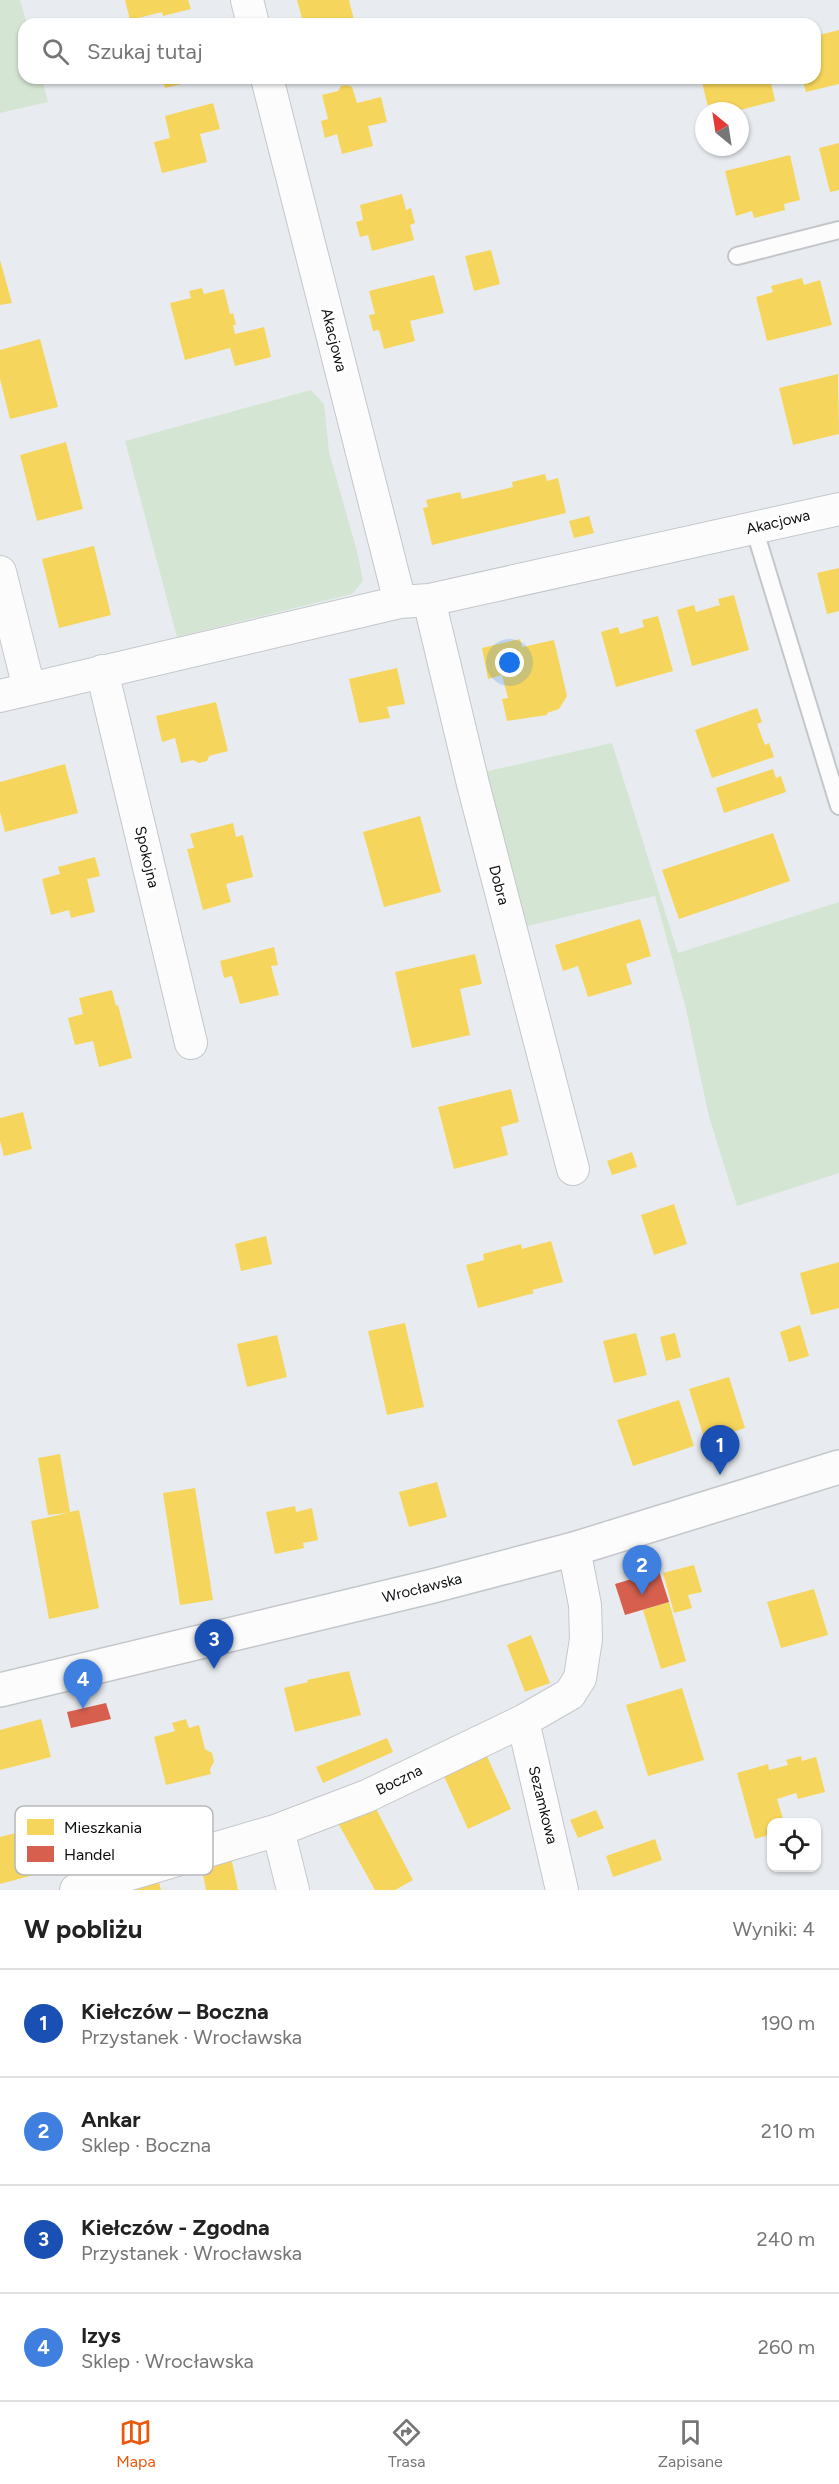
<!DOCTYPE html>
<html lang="pl">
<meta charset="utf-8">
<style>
body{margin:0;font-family:Figtree,sans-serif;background:#f6f6f6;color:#222}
.controls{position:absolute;right:18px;bottom:18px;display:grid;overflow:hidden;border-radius:12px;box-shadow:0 2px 4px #0004}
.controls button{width:54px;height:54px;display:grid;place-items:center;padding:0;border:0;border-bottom:2px solid #e0e0e0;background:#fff;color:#222;font:30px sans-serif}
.compass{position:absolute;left:695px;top:102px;width:54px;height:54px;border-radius:50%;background:#fff;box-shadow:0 2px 4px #0004;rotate:330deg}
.you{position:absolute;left:510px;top:663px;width:21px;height:21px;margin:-15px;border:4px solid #fff;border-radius:50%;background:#1a73e8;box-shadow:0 0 0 9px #1a73e833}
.badge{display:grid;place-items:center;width:39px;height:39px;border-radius:50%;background:#ea580c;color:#fff;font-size:20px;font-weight:700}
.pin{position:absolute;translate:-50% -50px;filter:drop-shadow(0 2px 3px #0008)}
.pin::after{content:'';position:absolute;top:32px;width:21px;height:18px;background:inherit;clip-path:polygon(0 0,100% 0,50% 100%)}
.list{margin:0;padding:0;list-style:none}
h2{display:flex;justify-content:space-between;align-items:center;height:78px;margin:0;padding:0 24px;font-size:26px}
h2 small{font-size:20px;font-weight:400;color:#767676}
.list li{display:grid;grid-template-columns:39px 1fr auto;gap:18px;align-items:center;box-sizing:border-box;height:108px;padding:0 24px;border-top:2px solid #e0e0e0}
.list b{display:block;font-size:22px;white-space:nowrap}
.list p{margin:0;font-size:20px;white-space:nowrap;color:#767676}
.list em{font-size:20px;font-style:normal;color:#767676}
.icon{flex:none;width:33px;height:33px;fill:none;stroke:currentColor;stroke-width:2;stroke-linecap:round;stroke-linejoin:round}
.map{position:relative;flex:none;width:839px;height:1890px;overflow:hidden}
.search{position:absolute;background:#fff;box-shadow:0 2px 4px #0004;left:18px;right:18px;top:18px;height:66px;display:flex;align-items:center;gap:15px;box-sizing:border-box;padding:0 21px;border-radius:18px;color:#767676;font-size:22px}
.sheet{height:510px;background:#fff}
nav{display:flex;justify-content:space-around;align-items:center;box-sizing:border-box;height:84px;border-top:2px solid #e0e0e0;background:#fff;font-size:16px;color:#767676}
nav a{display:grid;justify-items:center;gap:3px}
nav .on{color:#ea580c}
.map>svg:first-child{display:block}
</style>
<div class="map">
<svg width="839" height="1890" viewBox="0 0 839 1890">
<rect width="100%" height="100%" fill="#e8ecf0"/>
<path fill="#d5e5d3" d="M 0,0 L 20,0 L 27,24 L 24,24 L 24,78 L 42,78 L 48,102 L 0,113 Z
M 311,390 L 324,404 L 329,452 L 358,555 L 363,581 L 352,594 L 177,637 L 125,441 Z
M 612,743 L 678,953 L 839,902 L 839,1173 L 737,1206 L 709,1117 L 686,1009 L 655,896 L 527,926 L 484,772 Z"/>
<path fill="#f6d55c" d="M 125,0 L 188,0 L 191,9 L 163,16 L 162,12 L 130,20 Z
M 297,0 L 349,0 L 355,24 L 294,24 L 293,20 L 302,18 Z
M 190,19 L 191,24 L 171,24 L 170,23 Z
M 839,30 L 839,84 L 806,92 L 802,78 L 815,78 L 815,36 Z
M 162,78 L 202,78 L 202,79 L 165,88 Z
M 701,78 L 770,78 L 775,101 L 736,111 L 709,111 Z
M 347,85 L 352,87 L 357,103 L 381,97 L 387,122 L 368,126 L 373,146 L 342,154 L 337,134 L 325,138 L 321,121 L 328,119 L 322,95 L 338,91 L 341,86 Z
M 213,103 L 220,129 L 200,134 L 207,162 L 162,173 L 154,142 L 170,138 L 165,116 Z
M 839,143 L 839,190 L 830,192 L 819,148 Z
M 790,155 L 800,200 L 784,204 L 785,210 L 754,218 L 752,211 L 736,216 L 725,171 Z
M 402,194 L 406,210 L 411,208 L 415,223 L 410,225 L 414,240 L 372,251 L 368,235 L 360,237 L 356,222 L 363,220 L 360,205 Z
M 491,250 L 500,284 L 474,291 L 465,256 Z
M 0,260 L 12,303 L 0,305 Z
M 434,275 L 444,313 L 410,321 L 415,341 L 384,349 L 379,330 L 373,331 L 369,315 L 375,314 L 369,291 Z
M 802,278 L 804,285 L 820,280 L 832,325 L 767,341 L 756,297 L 773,292 L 771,286 Z
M 202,288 L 204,294 L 224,289 L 230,314 L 233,313 L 236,325 L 233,325 L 235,334 L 264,327 L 271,357 L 235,366 L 230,348 L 185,360 L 170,303 L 191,298 L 189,291 Z
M 40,339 L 58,407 L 10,419 L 0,379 L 0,350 Z
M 838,374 L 839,434 L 793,445 L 779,388 Z
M 66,442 L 83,509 L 37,521 L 20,455 Z
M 545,474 L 547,481 L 558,478 L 566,513 L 432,545 L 423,508 L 428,507 L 426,500 L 460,492 L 462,499 L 513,487 L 512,482 Z
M 589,516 L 594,533 L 574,538 L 569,521 Z
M 94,546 L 111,615 L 59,628 L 42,559 Z
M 839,568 L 839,611 L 827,614 L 817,573 Z
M 734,595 L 749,650 L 692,666 L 677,610 L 694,605 L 696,612 L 720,605 L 718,599 Z
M 658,616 L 673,671 L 616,687 L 601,632 L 618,627 L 620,634 L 644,627 L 642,620 Z
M 520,639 L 522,647 L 554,640 L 567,696 L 559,709 L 547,713 L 547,715 L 507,721 L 502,699 L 508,698 L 502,675 L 488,679 L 482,648 Z
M 397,668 L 405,704 L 387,707 L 390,718 L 359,723 L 349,679 Z
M 216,702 L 228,751 L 209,756 L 207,761 L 199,763 L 193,760 L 181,763 L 175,738 L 162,742 L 156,716 Z
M 757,708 L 762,722 L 757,724 L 765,745 L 769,743 L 774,757 L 712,778 L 695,730 Z
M 65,764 L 78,813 L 5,832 L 0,812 L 0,782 Z
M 773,769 L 776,778 L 781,776 L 786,792 L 724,813 L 716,788 Z
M 420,816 L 441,892 L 384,907 L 363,832 Z
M 233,823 L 236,837 L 243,835 L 253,877 L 226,884 L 231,902 L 203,910 L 187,849 L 194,848 L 190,834 Z
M 773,833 L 790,881 L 679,919 L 662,870 Z
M 95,857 L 100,876 L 87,879 L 95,912 L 71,918 L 69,910 L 51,915 L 42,879 L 60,874 L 58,867 Z
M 640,919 L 651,956 L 626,964 L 632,984 L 588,997 L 578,966 L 563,971 L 555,945 Z
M 274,947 L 278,965 L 271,966 L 279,995 L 240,1004 L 232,976 L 224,978 L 220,961 Z
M 475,954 L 482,984 L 460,989 L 470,1035 L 412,1048 L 395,972 Z
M 112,990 L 116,1006 L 118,1005 L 132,1058 L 99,1067 L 93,1041 L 75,1045 L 68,1018 L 83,1014 L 79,998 Z
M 511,1089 L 519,1122 L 501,1127 L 508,1155 L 454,1169 L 438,1107 Z
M 23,1112 L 32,1149 L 4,1156 L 0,1141 L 0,1118 Z
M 632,1152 L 637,1167 L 612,1175 L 607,1161 Z
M 674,1204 L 687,1244 L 654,1255 L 641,1215 Z
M 266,1236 L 272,1264 L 241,1271 L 235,1244 Z
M 551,1241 L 563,1282 L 532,1290 L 534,1293 L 478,1308 L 466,1265 L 484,1260 L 483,1254 L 521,1244 L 522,1249 Z
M 839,1262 L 839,1308 L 811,1315 L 800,1273 Z
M 405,1323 L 424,1407 L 387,1415 L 368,1331 Z
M 800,1325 L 809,1356 L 789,1362 L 780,1332 Z
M 636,1333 L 647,1375 L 614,1383 L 603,1341 Z
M 675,1333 L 681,1357 L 666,1361 L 660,1337 Z
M 277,1335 L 287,1377 L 247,1387 L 237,1344 Z
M 729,1377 L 745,1428 L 705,1441 L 689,1389 Z
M 679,1400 L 694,1446 L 633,1466 L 617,1420 Z
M 60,1454 L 70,1512 L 79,1510 L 99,1608 L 49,1619 L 31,1521 L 68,1513 L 48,1515 L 38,1458 Z
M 437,1482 L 447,1517 L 409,1527 L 399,1492 Z
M 195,1488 L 213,1600 L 180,1605 L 163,1493 Z
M 295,1506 L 296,1512 L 312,1508 L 318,1540 L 303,1543 L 304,1548 L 275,1554 L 266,1512 Z
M 694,1565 L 702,1592 L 688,1595 L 692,1608 L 674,1613 L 663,1573 Z
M 814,1589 L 828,1635 L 781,1648 L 767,1602 Z
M 669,1602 L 686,1661 L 661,1669 L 643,1610 Z
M 531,1635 L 550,1683 L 525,1692 L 507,1645 Z
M 349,1671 L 361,1715 L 295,1732 L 284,1688 L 308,1682 L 307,1680 Z
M 682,1688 L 704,1760 L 648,1776 L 626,1705 Z
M 41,1719 L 51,1757 L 0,1770 L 0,1730 Z
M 186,1719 L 189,1728 L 199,1725 L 205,1749 L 212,1753 L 214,1762 L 210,1769 L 211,1774 L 166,1785 L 154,1737 L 175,1731 L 172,1723 Z
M 387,1738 L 393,1752 L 323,1783 L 316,1767 Z
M 485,1752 L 511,1809 L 468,1829 L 442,1772 Z
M 801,1756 L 802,1761 L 816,1757 L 825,1792 L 798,1799 L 796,1793 L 777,1799 L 784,1822 L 772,1822 L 772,1834 L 755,1839 L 737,1773 L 768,1764 L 769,1770 L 788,1765 L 786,1760 Z
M 374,1805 L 413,1880 L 395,1890 L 375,1890 L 338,1823 Z
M 596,1810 L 604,1828 L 578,1838 L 570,1820 Z
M 67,1820 L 78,1863 L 0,1884 L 0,1837 Z
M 655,1839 L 662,1860 L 613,1877 L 606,1856 Z
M 231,1857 L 238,1890 L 206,1890 L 201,1864 Z
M 158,1879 L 161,1890 L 116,1890 Z"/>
<path fill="#d6604d" d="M 659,1571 L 669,1602 L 625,1615 L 615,1584 Z
M 106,1703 L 111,1719 L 71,1728 L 67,1712 Z"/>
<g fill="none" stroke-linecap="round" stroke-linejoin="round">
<defs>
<path id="service" d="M 737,256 L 839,230
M 754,528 L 839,806"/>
<path id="minor" d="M 247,0 L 253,24
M 267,78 L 400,602
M 0,572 L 29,688
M 429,600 L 473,784 L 573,1169
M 102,671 L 191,1043
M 0,696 L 400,602 L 429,600 L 839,509
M 523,1721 L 562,1890
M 278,1830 L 293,1890
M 76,1890 L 278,1830 L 367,1796 L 523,1721 L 570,1694 L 580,1678 L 586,1639 L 585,1605 L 574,1549"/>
<path id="tertiary" d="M 0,1690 L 433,1586 L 574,1549 L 839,1467"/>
</defs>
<use href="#service" stroke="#c4c7ca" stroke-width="20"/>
<use href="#minor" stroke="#c4c7ca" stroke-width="34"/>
<use href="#tertiary" stroke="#c4c7ca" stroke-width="36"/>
<use href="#service" stroke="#fcfcfd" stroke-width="16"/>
<use href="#minor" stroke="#fcfcfd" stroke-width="32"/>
<use href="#tertiary" stroke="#fcfcfd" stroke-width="33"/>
</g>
<g text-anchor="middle" stroke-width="6" stroke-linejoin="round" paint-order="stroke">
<g font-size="15" fill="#0c0e10" stroke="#fff">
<text transform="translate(334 340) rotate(76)" y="5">Akacjowa</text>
<text transform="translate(778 522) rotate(-13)" y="5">Akacjowa</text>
<text transform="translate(147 857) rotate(77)" y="5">Spokojna</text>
<text transform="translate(499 885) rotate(75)" y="5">Dobra</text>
<text transform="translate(422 1588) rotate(-14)" y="5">Wrocławska</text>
<text transform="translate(399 1780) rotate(-26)" y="5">Boczna</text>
<text transform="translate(543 1805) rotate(76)" y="5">Sezamkowa</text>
</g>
</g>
<rect x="15" y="1806" width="198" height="69" rx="9" fill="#fff" stroke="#b6b7b7" stroke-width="1.5"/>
<rect x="27" y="1819" width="27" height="16" fill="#f6d55c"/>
<rect x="27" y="1846" width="27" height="16" fill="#d6604d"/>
<g font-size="16" fill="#0c0e10">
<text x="64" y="1833">Mieszkania</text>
<text x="64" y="1860">Handel</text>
</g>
</svg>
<div class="controls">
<button><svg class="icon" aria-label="locate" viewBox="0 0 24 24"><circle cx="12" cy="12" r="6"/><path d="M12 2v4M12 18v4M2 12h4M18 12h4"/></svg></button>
</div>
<svg class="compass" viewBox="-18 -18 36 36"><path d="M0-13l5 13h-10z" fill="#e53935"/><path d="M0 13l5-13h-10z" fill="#767676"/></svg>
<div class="you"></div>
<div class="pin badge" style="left:720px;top:1475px;background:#1a4fb4">1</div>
<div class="pin badge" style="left:642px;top:1595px;background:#3f7fe0">2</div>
<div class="pin badge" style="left:214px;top:1669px;background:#1a4fb4">3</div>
<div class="pin badge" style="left:83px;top:1709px;background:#3f7fe0">4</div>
<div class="search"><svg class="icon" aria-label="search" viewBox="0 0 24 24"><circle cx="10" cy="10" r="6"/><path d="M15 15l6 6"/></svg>Szukaj tutaj</div>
</div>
<section class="sheet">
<h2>W pobliżu<small>Wyniki: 4</small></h2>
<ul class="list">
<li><span class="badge" style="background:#1a4fb4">1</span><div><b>Kiełczów – Boczna</b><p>Przystanek · Wrocławska</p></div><em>190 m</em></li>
<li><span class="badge" style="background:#3f7fe0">2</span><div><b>Ankar</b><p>Sklep · Boczna</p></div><em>210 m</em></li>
<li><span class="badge" style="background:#1a4fb4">3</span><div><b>Kiełczów - Zgodna</b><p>Przystanek · Wrocławska</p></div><em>240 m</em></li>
<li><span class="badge" style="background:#3f7fe0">4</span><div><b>Izys</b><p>Sklep · Wrocławska</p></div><em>260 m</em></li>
</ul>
</section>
<nav>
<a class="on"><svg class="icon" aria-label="map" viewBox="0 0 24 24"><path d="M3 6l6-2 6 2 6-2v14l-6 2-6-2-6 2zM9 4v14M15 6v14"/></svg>Mapa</a>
<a><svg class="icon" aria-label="directions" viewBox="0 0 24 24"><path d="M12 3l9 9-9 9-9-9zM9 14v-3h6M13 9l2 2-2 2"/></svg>Trasa</a>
<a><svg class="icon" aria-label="saved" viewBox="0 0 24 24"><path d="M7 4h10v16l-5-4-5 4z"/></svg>Zapisane</a>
</nav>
